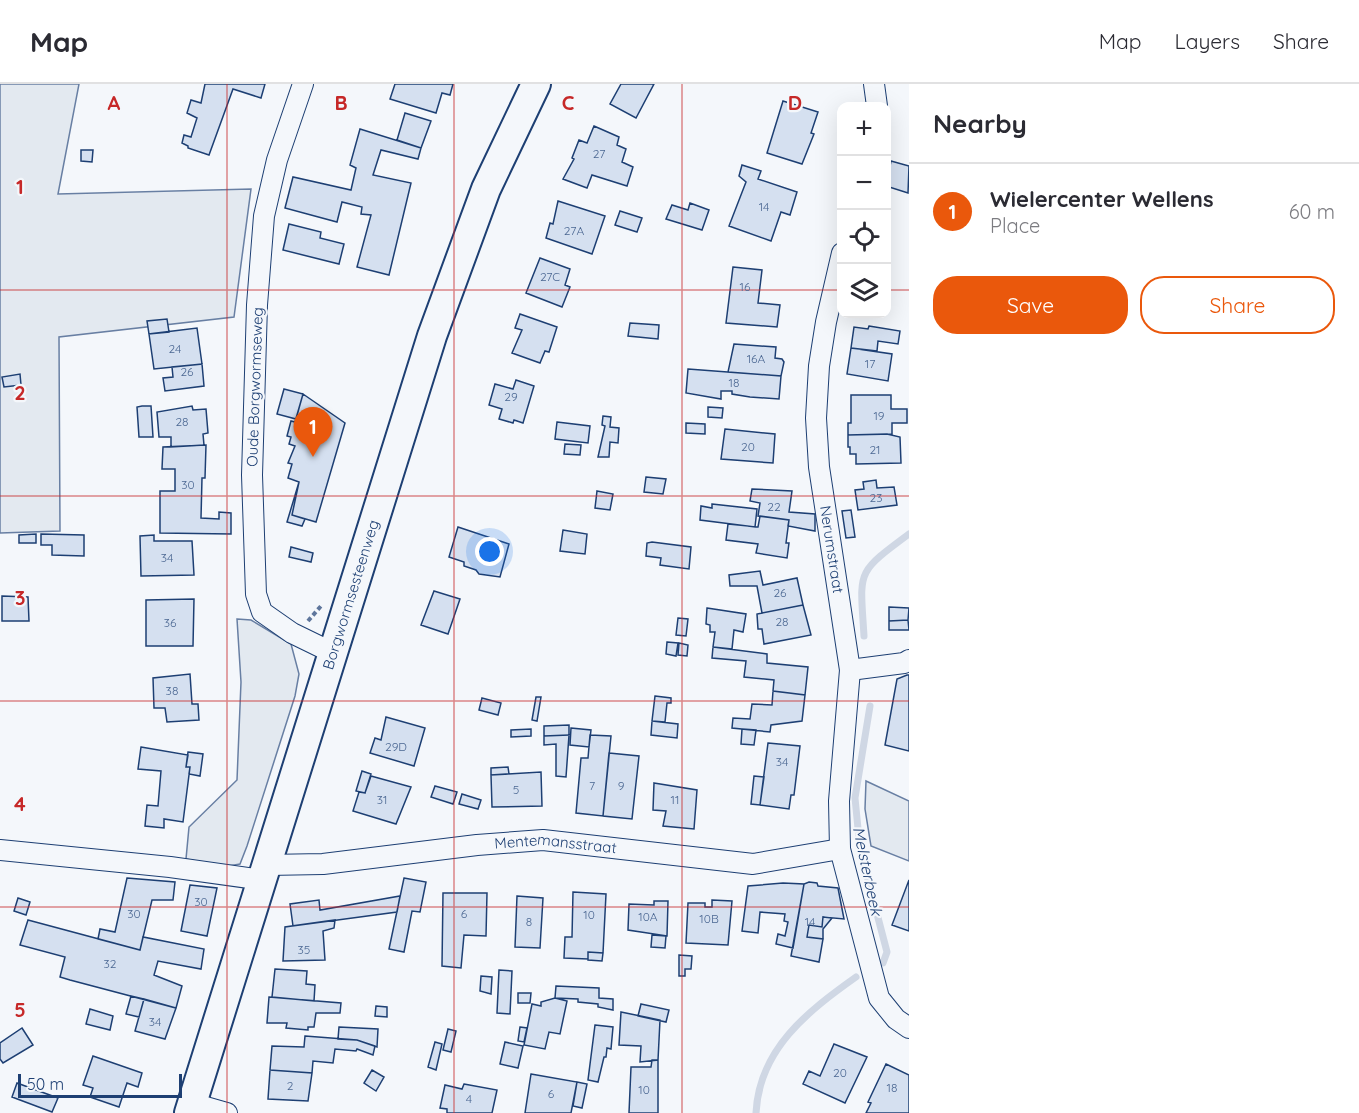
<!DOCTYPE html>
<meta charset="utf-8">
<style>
body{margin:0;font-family:Quicksand,sans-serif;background:#f7f7f7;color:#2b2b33}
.controls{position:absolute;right:18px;top:18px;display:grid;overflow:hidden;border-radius:12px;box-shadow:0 6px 24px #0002}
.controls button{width:54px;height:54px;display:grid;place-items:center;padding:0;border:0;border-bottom:2px solid #e1e1e2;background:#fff;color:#2b2b33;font:30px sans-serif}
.scale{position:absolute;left:18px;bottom:15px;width:164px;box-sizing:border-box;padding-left:6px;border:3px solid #1d3f73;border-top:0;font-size:16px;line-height:21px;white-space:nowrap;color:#1d3f73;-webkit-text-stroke:4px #f4f7fb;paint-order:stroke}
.you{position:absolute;left:490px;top:468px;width:21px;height:21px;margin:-15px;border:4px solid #fff;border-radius:50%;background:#1a73e8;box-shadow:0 0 0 9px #1a73e833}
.badge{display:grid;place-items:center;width:39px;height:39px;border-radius:50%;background:#ea580c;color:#fff;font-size:20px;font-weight:700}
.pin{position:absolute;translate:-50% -50px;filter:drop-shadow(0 2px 3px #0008)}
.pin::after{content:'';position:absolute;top:32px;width:21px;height:18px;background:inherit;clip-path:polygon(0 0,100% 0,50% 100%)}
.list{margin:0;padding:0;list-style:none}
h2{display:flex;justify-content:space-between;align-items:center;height:78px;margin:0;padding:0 24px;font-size:26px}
h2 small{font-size:20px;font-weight:400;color:#7c7c81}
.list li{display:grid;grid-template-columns:39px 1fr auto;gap:18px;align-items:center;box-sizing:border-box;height:96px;padding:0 24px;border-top:2px solid #e1e1e2}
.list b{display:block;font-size:22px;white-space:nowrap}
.list p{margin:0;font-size:20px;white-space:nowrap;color:#7c7c81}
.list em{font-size:20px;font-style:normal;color:#7c7c81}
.actions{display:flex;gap:12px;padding:18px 24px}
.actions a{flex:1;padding:14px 0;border:2px solid #ea580c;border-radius:24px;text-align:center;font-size:21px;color:#ea580c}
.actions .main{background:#ea580c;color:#fff}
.icon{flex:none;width:33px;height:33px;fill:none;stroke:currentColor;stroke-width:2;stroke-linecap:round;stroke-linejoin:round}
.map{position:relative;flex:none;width:909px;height:1029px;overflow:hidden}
header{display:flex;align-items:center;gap:36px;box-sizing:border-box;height:84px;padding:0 30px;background:#fff;border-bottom:2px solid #e1e1e2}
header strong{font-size:28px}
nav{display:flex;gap:33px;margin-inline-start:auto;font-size:21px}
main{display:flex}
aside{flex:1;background:#fff}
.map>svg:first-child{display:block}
</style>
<header>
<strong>Map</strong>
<nav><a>Map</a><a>Layers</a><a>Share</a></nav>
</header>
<main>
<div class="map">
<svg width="909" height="1029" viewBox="0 0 909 1029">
<rect width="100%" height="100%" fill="#f4f7fb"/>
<path fill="#e3e9f0" stroke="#687fa3" stroke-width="1.5" d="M 0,0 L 79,0 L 58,110 L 251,105 L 234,233 L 59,253 L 60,447 L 0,449 Z
M 237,535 L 251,536 L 291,560 L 299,590 L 295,612 L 247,762 L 240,780 L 223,783 L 186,775 L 189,743 L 237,696 L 241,598 Z
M 866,697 L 909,717 L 909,777 L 871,762 L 865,725 Z"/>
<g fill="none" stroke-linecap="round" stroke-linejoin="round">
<path stroke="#cfd7e4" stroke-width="7" d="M 864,552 C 860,486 855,490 909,450
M 870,622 L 855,714 L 860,765 L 887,868 L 883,879
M 756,1029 C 759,965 808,927 856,893"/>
</g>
<path fill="#d5e0f0" stroke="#1d3f73" stroke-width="1.5" d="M 205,0 L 265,0 L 261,14 L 233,5 L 209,71 L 188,64 L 188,62 L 182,59 L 184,51 L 191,53 L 197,34 L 187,29 L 191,16 L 201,19 Z
M 395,0 L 453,0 L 450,11 L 442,9 L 436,29 L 390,15 Z
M 621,0 L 654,0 L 636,34 L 610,20 Z
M 783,17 L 818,28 L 811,49 L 814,50 L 802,80 L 767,69 Z
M 405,29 L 431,37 L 421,64 L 397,56 Z
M 594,42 L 619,53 L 617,61 L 626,65 L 622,78 L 633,83 L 627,102 L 592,91 L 587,104 L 563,95 L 574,75 L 572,74 L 579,56 L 587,59 Z
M 360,45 L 421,64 L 418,75 L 381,66 L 373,91 L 411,99 L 389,191 L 357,183 L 371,131 L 361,130 L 362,123 L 342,118 L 337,138 L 285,124 L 293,93 L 351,106 L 356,84 L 350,81 Z
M 81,66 L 93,66 L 92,78 L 81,77 Z
M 891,77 L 909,82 L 908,109 L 886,102 Z
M 742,81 L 761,87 L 758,95 L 797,108 L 790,131 L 781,128 L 771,157 L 729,142 L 746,98 L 739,92 Z
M 558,117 L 605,132 L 592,170 L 546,154 L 550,139 L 553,140 Z
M 690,119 L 709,126 L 702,146 L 666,135 L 672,121 L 688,126 Z
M 620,127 L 642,134 L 637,148 L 615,141 Z
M 289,140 L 321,148 L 320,154 L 344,160 L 339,180 L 283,166 Z
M 540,174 L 570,185 L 565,201 L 570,203 L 562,223 L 526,209 Z
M 733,183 L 762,186 L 758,219 L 780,221 L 777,243 L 726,239 Z
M 520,230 L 557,243 L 549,268 L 545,267 L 540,279 L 512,269 L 522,246 L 515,244 Z
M 167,235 L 169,248 L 149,250 L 147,237 Z
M 630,239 L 659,241 L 658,255 L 628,252 Z
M 869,242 L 900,247 L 898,260 L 878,257 L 877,267 L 851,264 L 854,243 L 868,245 Z
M 197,244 L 202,280 L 154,285 L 149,250 Z
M 734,260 L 776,263 L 775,274 L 782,275 L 784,278 L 781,292 L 728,288 Z
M 851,264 L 892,270 L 888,297 L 847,290 Z
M 202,280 L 204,302 L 165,307 L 163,294 L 173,293 L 172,283 Z
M 688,285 L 781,292 L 779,315 L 750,313 L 732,310 L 732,307 L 721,307 L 721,315 L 686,309 Z
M 20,290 L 21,301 L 4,303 L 2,293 Z
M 516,296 L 534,302 L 523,339 L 514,336 L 513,339 L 499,335 L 502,325 L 489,321 L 495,300 L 513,305 Z
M 284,305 L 303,310 L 296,335 L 277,330 Z
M 303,310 L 345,339 L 316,438 L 292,431 L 299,398 L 288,394 L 292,380 L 288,379 L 295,362 L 289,360 L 291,353 L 287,352 L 291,337 L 295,338 Z
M 851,311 L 891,311 L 891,325 L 907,325 L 907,339 L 892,339 L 892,350 L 848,351 L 848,339 L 851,339 Z
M 142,322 L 151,322 L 153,353 L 139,353 L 137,323 Z
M 192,322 L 193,326 L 206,325 L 208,349 L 203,350 L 204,361 L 171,363 L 171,353 L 159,353 L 157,328 Z
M 708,323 L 723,324 L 722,334 L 708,333 Z
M 603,332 L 611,333 L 610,343 L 619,344 L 618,359 L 610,358 L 609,373 L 598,373 L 605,342 L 602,341 Z
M 557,338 L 590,342 L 588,359 L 555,355 Z
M 686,339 L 705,340 L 705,350 L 686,349 Z
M 725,345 L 775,350 L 773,379 L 721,375 Z
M 887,350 L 900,353 L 901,379 L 856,380 L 856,370 L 850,370 L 850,363 L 848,363 L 848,351 Z
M 565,360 L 581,361 L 580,371 L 564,370 Z
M 206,361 L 205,394 L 202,394 L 201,434 L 219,435 L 219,428 L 231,429 L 231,450 L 160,449 L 160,407 L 175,407 L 175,385 L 162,385 L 163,363 Z
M 646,393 L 666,395 L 663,410 L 644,408 Z
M 876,396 L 877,404 L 894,403 L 897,421 L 858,426 L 855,406 L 864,405 L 863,398 Z
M 299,398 L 292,431 L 305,435 L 302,442 L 287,438 Z
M 752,405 L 792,407 L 789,428 L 815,430 L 815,447 L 788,442 L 789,436 L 758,432 L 760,419 L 750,417 Z
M 597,407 L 613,410 L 610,426 L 595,424 Z
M 712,420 L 757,425 L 755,443 L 700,436 L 701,422 L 712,424 Z
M 851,426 L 855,453 L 846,454 L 842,427 Z
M 760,432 L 789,436 L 786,459 L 789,459 L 787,474 L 756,469 L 758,460 L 726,456 L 728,440 L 758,443 Z
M 458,443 L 509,460 L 500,493 L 479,490 L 476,486 L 464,482 L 464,478 L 449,473 Z
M 563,446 L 587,450 L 585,470 L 560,467 Z
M 36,450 L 36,459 L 19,459 L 19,451 Z
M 41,450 L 84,451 L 84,472 L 52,471 L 52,461 L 41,461 Z
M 154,451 L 154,457 L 192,457 L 194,491 L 141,492 L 140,452 Z
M 652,458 L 691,463 L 689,485 L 660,481 L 661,474 L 646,472 L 647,459 Z
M 291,463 L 313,469 L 311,478 L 289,473 Z
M 760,487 L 763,501 L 797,494 L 803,521 L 762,529 L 757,502 L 730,502 L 729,491 Z
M 434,507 L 460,515 L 448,550 L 421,541 Z
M 2,512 L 28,513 L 29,537 L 2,537 Z
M 194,515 L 193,562 L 146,562 L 146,516 Z
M 803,521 L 811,551 L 764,560 L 762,545 L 758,545 L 757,530 Z
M 889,523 L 909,524 L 908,536 L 889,537 Z
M 707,524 L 746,530 L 743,548 L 734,546 L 732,565 L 713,563 L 715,548 L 710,548 L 710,541 L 706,540 Z
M 678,534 L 688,535 L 686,552 L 676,551 Z
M 908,536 L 909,546 L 889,546 L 889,537 Z
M 667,558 L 678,559 L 676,572 L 666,570 Z
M 679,559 L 688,561 L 687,572 L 678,571 Z
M 713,563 L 767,570 L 767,579 L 808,583 L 805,611 L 773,607 L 774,596 L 744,593 L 746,577 L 712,574 Z
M 190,590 L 192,620 L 198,620 L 199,636 L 167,638 L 165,624 L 154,624 L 153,594 Z
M 907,591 L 909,591 L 909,667 L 885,661 L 897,595 Z
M 773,607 L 805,611 L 802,637 L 771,641 L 770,648 L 732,644 L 733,634 L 750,635 L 752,620 L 772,621 Z
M 655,612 L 671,614 L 671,619 L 667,619 L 665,638 L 652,637 Z
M 536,613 L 541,613 L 537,637 L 532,636 Z
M 482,614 L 501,619 L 498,631 L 479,626 Z
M 386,633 L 425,644 L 414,682 L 370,669 L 375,654 L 381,656 Z
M 652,637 L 678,640 L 677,654 L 651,651 Z
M 569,641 L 569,651 L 544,652 L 544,642 Z
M 571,644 L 591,646 L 589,663 L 570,661 Z
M 531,645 L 531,652 L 511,653 L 511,646 Z
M 742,645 L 756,646 L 754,661 L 741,660 Z
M 569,651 L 566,693 L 556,692 L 556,660 L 544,661 L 544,652 Z
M 590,651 L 611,652 L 603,732 L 576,729 L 581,674 L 588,674 Z
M 768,659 L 800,662 L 794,711 L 791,711 L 789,725 L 760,721 Z
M 141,663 L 188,671 L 186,683 L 190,683 L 183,738 L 164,735 L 164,744 L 145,742 L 147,721 L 158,722 L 161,687 L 138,685 Z
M 188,668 L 203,670 L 200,692 L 189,690 L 190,683 L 186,683 Z
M 609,669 L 639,672 L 632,735 L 603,732 Z
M 508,683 L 509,690 L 491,691 L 491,684 Z
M 362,687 L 371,690 L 365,709 L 356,707 Z
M 541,688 L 542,722 L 492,723 L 491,691 Z
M 371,692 L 411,703 L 396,740 L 353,727 L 359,708 L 365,709 Z
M 754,692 L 764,693 L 760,721 L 751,720 Z
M 654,699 L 697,706 L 694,745 L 663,742 L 666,727 L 653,726 Z
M 435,702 L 457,708 L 453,720 L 431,713 Z
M 462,710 L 481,716 L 478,725 L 459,720 Z
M 127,794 L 175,798 L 173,816 L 152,816 L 140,866 L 98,855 L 100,845 L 115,848 Z
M 404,794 L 426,798 L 420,828 L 412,827 L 404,868 L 389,865 Z
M 909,796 L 909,847 L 892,841 Z
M 809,798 L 817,799 L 818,802 L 838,804 L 844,835 L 823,833 L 822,843 L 809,841 L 807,853 L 823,855 L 819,878 L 791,872 L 804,800 Z
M 783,799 L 804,800 L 793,864 L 776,860 L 778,850 L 785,852 L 788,838 L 784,837 L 785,830 L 760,828 L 758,849 L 742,847 L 748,802 Z
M 190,801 L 217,804 L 207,852 L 181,847 Z
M 573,808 L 606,810 L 603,869 L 588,868 L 588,875 L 564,874 L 565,853 L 572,853 Z
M 443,809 L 487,809 L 486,852 L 464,851 L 461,884 L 442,882 Z
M 400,812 L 397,828 L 293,842 L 290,820 L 319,816 L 320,826 Z
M 517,812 L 543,814 L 540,864 L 515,863 Z
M 18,814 L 30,818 L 26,831 L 14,827 Z
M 712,816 L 732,817 L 728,861 L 686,859 L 688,819 L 705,819 L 705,823 L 712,823 Z
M 654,817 L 668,817 L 667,852 L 628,846 L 629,820 L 654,821 Z
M 823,833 L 832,834 L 823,845 L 823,855 L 807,853 L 809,841 L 822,843 Z
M 28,836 L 140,866 L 143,853 L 204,865 L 201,885 L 158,877 L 154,891 L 182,902 L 176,924 L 70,896 L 60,893 L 65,873 L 20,861 Z
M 335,836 L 334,844 L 323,847 L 325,876 L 283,877 L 285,843 Z
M 652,851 L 666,852 L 665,864 L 651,863 Z
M 588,868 L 603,869 L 602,877 L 588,876 Z
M 679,871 L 692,872 L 691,885 L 685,885 L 685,892 L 679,892 Z
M 275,885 L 307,887 L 306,900 L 315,901 L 314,917 L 272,913 Z
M 499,886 L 512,887 L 510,930 L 497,929 Z
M 481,892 L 492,893 L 491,910 L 480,907 Z
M 556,902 L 599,904 L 599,914 L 613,915 L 613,926 L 598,923 L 598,920 L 578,918 L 578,915 L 555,914 Z
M 518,909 L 531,909 L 530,919 L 518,919 Z
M 131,912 L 144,915 L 139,933 L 126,930 Z
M 269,913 L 341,919 L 340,929 L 316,929 L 314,943 L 308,943 L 308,946 L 286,944 L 287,939 L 267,939 Z
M 555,914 L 567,917 L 560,950 L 549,948 L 545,965 L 524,961 L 532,920 L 541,922 L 541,918 Z
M 144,915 L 176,924 L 165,955 L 135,947 Z
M 641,920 L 669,926 L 666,938 L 638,932 Z
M 376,922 L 387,923 L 387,933 L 375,932 Z
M 90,925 L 113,932 L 110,946 L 86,940 Z
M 621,928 L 660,936 L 658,976 L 640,978 L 641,962 L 619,961 Z
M 595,941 L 613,943 L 611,965 L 607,964 L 606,973 L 604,973 L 598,998 L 588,996 Z
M 339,943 L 378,945 L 377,963 L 357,956 L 338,955 Z
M 520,943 L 527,944 L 524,958 L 518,957 Z
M 22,944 L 33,961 L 3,979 L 0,975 L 0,959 Z
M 448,945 L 456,947 L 451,968 L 443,966 Z
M 305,952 L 357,956 L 375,962 L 373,971 L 357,965 L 356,967 L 335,965 L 333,979 L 313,977 L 312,989 L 270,986 L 272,962 L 304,963 Z
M 435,958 L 442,960 L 436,986 L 428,983 Z
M 505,958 L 523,962 L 518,984 L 500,980 Z
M 834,960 L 867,973 L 845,1019 L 803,1000 L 809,987 L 820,992 Z
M 93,972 L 142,989 L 138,1003 L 127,999 L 119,1023 L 90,1013 L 93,1004 L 83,1001 Z
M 652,976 L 658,976 L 658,1029 L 629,1029 L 631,983 L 651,983 Z
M 886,980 L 909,991 L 909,1029 L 866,1029 L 871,1019 L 868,1018 Z
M 270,986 L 312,989 L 308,1017 L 268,1015 Z
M 372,986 L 384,993 L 376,1007 L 364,999 Z
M 531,990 L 577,998 L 571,1029 L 525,1029 Z
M 577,998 L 587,1000 L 582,1024 L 573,1022 Z
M 17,999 L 58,1014 L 52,1028 L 12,1013 Z
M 464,1000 L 497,1006 L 492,1029 L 447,1029 L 447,1025 L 440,1024 L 445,1001 L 462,1005 Z"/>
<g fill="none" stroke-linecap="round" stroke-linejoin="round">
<defs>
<g id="street">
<path d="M 303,0 L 277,76 L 264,132 L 257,221 L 252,391 L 256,510 L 262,528 L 292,549 L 333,569"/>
<path d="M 874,0 L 877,22"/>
<path id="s1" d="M 842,169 L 826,238 L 819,282 L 816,334 L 819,383 L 850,586 L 839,717 L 840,765 L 879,914 L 896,935 L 909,944"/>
<path d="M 850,586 L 904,579 L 909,576"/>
<path d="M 0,766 L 170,783 L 263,796"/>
<path id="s2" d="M 267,781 L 323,780 L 477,761 L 543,756 L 753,780 L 840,765"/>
<path d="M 192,1019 L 227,1029"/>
</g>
<g id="secondary">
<path id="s3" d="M 189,1029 L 432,252 L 486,105 L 536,0"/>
</g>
</defs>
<use href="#street" stroke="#1d3f73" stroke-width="22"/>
<use href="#secondary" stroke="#1d3f73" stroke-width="32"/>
<path stroke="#5e769c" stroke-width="4" stroke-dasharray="4.5 3" stroke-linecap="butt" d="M 308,537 L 321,522"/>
<use href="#street" stroke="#f4f7fb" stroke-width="20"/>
<use href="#secondary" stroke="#f4f7fb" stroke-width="28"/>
</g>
<path fill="none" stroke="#c62828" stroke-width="1.5" stroke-opacity="0.55" d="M 227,0 L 227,1029M 454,0 L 454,1029M 682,0 L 682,1029M 0,206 L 842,206M 886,206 L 909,206M 0,412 L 909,412M 0,617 L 909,617M 0,823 L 909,823"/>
<g text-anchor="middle" stroke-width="4.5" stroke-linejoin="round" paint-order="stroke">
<g font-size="12" fill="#4b6792">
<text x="599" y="74">27</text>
<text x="764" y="127">14</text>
<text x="574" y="151">27A</text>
<text x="550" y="197">27C</text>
<text x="745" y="207">16</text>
<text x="175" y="269">24</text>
<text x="756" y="279">16A</text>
<text x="870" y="284">17</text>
<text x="187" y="292">26</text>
<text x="734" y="303">18</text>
<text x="511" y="317">29</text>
<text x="879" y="336">19</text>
<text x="182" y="342">28</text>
<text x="748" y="367">20</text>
<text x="875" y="370">21</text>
<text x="188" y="405">30</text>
<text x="876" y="418">23</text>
<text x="774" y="427">22</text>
<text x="167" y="478">34</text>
<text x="780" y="513">26</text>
<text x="782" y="542">28</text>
<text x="170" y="543">36</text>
<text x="172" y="611">38</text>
<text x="396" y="667">29D</text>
<text x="782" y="682">34</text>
<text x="592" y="706">7</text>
<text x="621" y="706">9</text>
<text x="516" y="710">5</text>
<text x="382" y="720">31</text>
<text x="675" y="720">11</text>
<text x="201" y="822">30</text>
<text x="134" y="834">30</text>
<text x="464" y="834">6</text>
<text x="589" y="835">10</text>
<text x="648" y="837">10A</text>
<text x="709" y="839">10B</text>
<text x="529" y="842">8</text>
<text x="810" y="842">14</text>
<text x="304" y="870">35</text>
<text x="110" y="884">32</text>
<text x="155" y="942">34</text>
<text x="840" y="993">20</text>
<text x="290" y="1006">2</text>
<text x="892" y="1008">18</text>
<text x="644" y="1010">10</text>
<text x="551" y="1014">6</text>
<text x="469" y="1019">4</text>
</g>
<g font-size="15" fill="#1d3f73" stroke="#f4f7fb">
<text transform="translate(255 303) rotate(-88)" y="5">Oude Borgwormseweg</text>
<text dy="5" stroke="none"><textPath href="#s1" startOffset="300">Nerumstraat</textPath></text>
<text dy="5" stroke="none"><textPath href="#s3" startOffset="543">Borgwormsesteenweg</textPath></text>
<text dy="5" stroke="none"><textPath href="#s2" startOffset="290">Mentemansstraat</textPath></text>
</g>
<g font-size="16" font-style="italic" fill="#1d3f73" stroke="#f4f7fb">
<text transform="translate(868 787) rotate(78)" y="6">Melsterbeek</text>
</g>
</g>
<g font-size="20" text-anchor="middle" font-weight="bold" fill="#c62828" stroke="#f4f7fb" stroke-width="4.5" stroke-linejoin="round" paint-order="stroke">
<text x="114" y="26">A</text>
<text x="341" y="26">B</text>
<text x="568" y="26">C</text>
<text x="795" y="26">D</text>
<text x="20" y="110">1</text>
<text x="20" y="316">2</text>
<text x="20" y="521">3</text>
<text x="20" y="727">4</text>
<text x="20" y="933">5</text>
</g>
</svg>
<div class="controls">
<button>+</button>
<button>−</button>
<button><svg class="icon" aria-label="locate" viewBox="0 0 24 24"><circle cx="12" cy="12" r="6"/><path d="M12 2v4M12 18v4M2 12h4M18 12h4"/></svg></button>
<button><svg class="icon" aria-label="layers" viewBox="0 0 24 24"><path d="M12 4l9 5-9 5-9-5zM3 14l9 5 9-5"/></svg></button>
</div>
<div class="scale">50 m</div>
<div class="you"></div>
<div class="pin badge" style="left:313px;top:373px">1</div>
</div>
<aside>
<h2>Nearby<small></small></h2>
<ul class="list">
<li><span class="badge">1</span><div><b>Wielercenter Wellens</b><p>Place</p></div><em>60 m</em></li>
</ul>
<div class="actions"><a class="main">Save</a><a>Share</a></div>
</aside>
</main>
